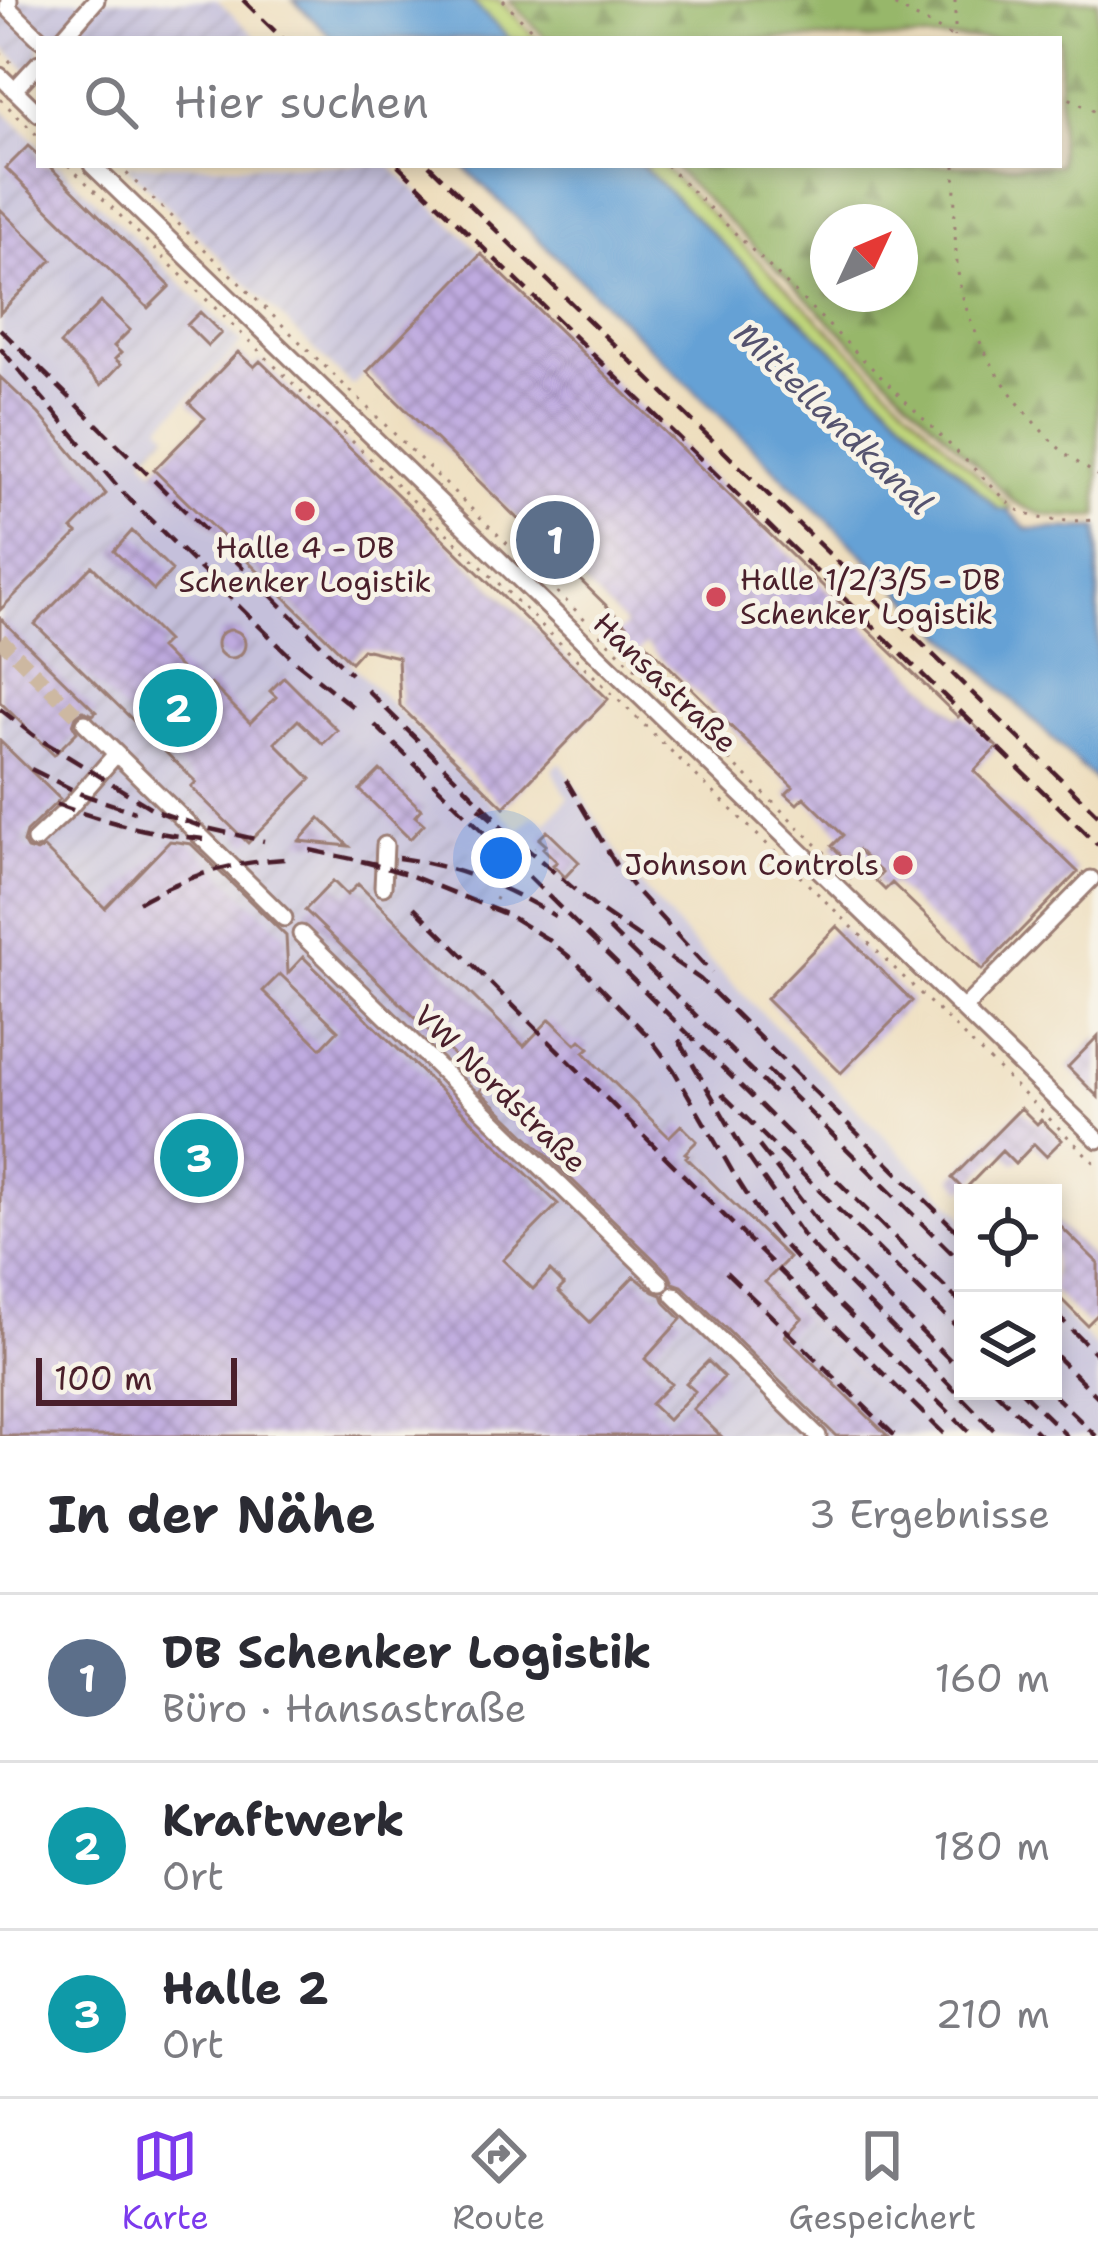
<!DOCTYPE html>
<html lang="de">
<meta charset="utf-8">
<style>
body{margin:0;font-family:"Shantell Sans",sans-serif;background:#f7f7f7;color:#2b2b33}
.controls{position:absolute;right:36px;bottom:36px;display:grid;overflow:hidden;border-radius:0px;box-shadow:0 6px 18px #0003}
.controls button{width:108px;height:108px;display:grid;place-items:center;padding:0;border:0;border-bottom:3px solid #e1e1e2;background:#fff;color:#2b2b33;font:60px sans-serif}
.compass{position:absolute;left:810px;top:204px;width:108px;height:108px;border-radius:50%;background:#fff;box-shadow:0 6px 18px #0003;rotate:46deg}
.scale{position:absolute;left:36px;bottom:30px;width:201px;box-sizing:border-box;padding-left:12px;border:6px solid #4a1f2b;border-top:0;font-size:33px;line-height:42px;white-space:nowrap;color:#4a1f2b;-webkit-text-stroke:9px #f7f3e8;paint-order:stroke}
.you{position:absolute;left:501px;top:858px;width:42px;height:42px;margin:-30px;border:9px solid #fff;border-radius:50%;background:#1a73e8;box-shadow:0 0 0 18px #1a73e833}
.badge{display:grid;place-items:center;width:78px;height:78px;border-radius:50%;background:#7c3aed;color:#fff;font-size:39px;font-weight:700}
.pin{position:absolute;translate:-50% -50%;border:6px solid #fff;box-shadow:0 3px 12px #0006}
.list{margin:0;padding:0;list-style:none}
h2{display:flex;justify-content:space-between;align-items:center;height:156px;margin:0;padding:0 48px;font-size:51px}
h2 small{font-size:39px;font-weight:400;color:#7c7c81}
.list li{display:grid;grid-template-columns:78px 1fr auto;gap:36px;align-items:center;box-sizing:border-box;height:168px;padding:0 48px;border-top:3px solid #e1e1e2}
.list b{display:block;font-size:45px;white-space:nowrap}
.list p{margin:0;font-size:39px;white-space:nowrap;color:#7c7c81}
.list em{font-size:39px;font-style:normal;color:#7c7c81}
.icon{flex:none;width:66px;height:66px;fill:none;stroke:currentColor;stroke-width:2;stroke-linecap:round;stroke-linejoin:round}
.map{position:relative;flex:none;width:1098px;height:1436px;overflow:hidden}
.search{position:absolute;background:#fff;box-shadow:0 6px 18px #0003;left:36px;right:36px;top:36px;height:132px;display:flex;align-items:center;gap:30px;box-sizing:border-box;padding:0 42px;border-radius:0px;color:#7c7c81;font-size:45px}
.sheet{height:660px;background:#fff}
nav{display:flex;justify-content:space-around;align-items:center;box-sizing:border-box;height:168px;border-top:3px solid #e1e1e2;background:#fff;font-size:33px;color:#7c7c81}
nav a{display:grid;justify-items:center;gap:6px}
nav .on{color:#7c3aed}
.map>svg:first-child{display:block}
</style>
<div class="map">
<svg width="1098" height="1436" viewBox="0 0 1098 1436">
<defs>
<pattern id="industrial-furrows" width="10" height="10" patternUnits="userSpaceOnUse" patternTransform="scale(3)"><rect width="10" height="10" fill="#c5c0db"/><path d="M-1 1l2-2M0 10L10 0M9 11l2-2" fill="none" stroke="#aba5bc"/></pattern>
<pattern id="forest-firs" width="22" height="20" patternUnits="userSpaceOnUse" patternTransform="scale(3)"><rect width="22" height="20" fill="#97b76a"/><path d="M5 1l3.5 6h-7zM16 11l3.5 6h-7z" fill="#7d9457"/></pattern>
<pattern id="building-cross-hatch" width="8" height="8" patternUnits="userSpaceOnUse" patternTransform="scale(3)"><rect width="8" height="8" fill="#bfabe0"/><path d="M0 0l8 8M0 8l8-8" fill="none" stroke="#9d8bb6"/></pattern>
</defs>
<rect width="100%" height="100%" fill="#f7f3e8"/>
<filter id="ink" filterUnits="userSpaceOnUse"><feTurbulence type="fractalNoise" baseFrequency=".00833" numOctaves="2"/><feDisplacementMap in="SourceGraphic" scale="24" xChannelSelector="R" yChannelSelector="G"/><feConvolveMatrix kernelMatrix="1 2 1 2 8 2 1 2 1" color-interpolation-filters="sRGB"/></filter>
<filter id="wash" filterUnits="userSpaceOnUse"><feTurbulence type="fractalNoise" baseFrequency=".004" numOctaves="4" result="noise"/><feDisplacementMap in="SourceGraphic" scale="48" xChannelSelector="R" yChannelSelector="G"/><feGaussianBlur stdDeviation="2.7" result="paint"/><feColorMatrix in="noise" values="0 0 0 0 0 0 0 0 0 0 0 0 0 0 0 0 0 1.4 0 .05"/><feComposite in="paint" operator="in"/></filter>
<g filter="url(#wash)">
<rect width="100%" height="100%" fill="#eedebe"/>
<path fill="url(#industrial-furrows)" d="M 0,0 L 217,0 L 258,39 L 39,39 L 39,82 L 0,44 Z
M 0,107 L 39,145 L 39,165 L 59,165 L 242,343 L 161,425 L 168,433 L 143,458 L 102,406 L 0,313 Z
M 125,165 L 389,165 L 482,253 L 352,386 Z
M 0,377 L 39,414 L 131,522 L 500,881 L 488,910 L 560,955 L 624,1017 L 733,1203 L 789,1258 L 766,1283 L 922,1436 L 0,1436 Z"/>
<path fill="#c5c0db" d="M 1,313 L 102,406 L 154,470 L 519,830 L 534,815 L 547,823 L 568,798 L 552,769 L 561,762 L 630,873 L 693,944 L 963,1215 L 963,1391 L 1053,1391 L 1053,1304 L 1098,1349 L 1098,1436 L 922,1436 L 766,1282 L 789,1258 L 734,1203 L 624,1018 L 560,955 L 487,910 L 500,881 L 131,522 L 39,414 L 0,377 Z"/>
<path fill="#bfd67a" stroke="#847a52" stroke-width="3" d="M 470,0 L 499,0 L 537,39 L 510,39 Z
M 641,165 L 661,165 L 1011,508 L 1003,511 L 998,509 Z"/>
<path fill="url(#forest-firs)" stroke="#706b4a" stroke-width="3" fill-rule="evenodd" d="M 509,0 L 1098,0 L 1098,516 C 1062,516 1044,521 1013,501 L 671,165 L 1059,165 L 1059,39 L 546,39 ZM 828,222 L 900,222 L 900,294 L 828,294 Z"/>
<path fill="#65a1d5" stroke="#586080" stroke-width="3" d="M 293,0 L 470,0 L 510,39 L 333,39 Z
M 462,165 L 641,165 L 998,509 L 1007,510 L 1027,529 L 1098,528 L 1098,783 Z"/>
<g id="blocks">
<path fill="url(#building-cross-hatch)" fill-rule="evenodd" d="M 28,146 L 39,156 L 39,165 L 48,165 L 170,286 L 148,308 L 6,168 Z
M 0,209 L 52,260 L 0,313 Z
M 481,254 L 958,717 L 962,713 L 997,747 L 974,771 L 1078,872 L 982,970 L 892,883 L 885,890 L 875,880 L 882,873 L 858,850 L 847,861 L 832,846 L 843,835 L 804,797 L 797,804 L 786,794 L 793,787 L 646,644 L 634,656 L 614,637 L 626,625 L 570,570 L 560,580 L 533,555 L 517,538 L 527,528 L 367,372 Z
M 101,302 L 130,330 L 114,346 L 121,353 L 115,359 L 121,364 L 101,385 L 60,344 Z
M 200,312 L 221,333 L 208,346 L 187,325 Z
M 238,352 L 254,367 L 260,361 L 608,699 L 504,807 L 400,706 L 398,657 L 363,649 L 351,662 L 154,470 L 205,418 L 189,403 Z
M 0,377 L 39,414 L 106,494 L 72,529 L 77,533 L 0,610 Z
M 132,531 L 172,570 L 154,590 L 114,551 Z
M 92,566 L 167,641 L 160,648 L 203,691 L 211,684 L 250,723 L 276,697 L 270,691 L 284,677 L 337,730 L 323,744 L 298,720 L 275,743 L 311,779 L 248,843 L 191,787 L 196,782 L 35,624 Z
M 0,618 L 96,712 L 93,715 L 83,711 L 76,716 L 73,725 L 77,732 L 54,755 L 0,702 Z
M217 644a14 14 0 1 1 28 0a14 14 0 1 1-28 0Z
M 0,741 L 60,799 L 26,832 L 23,842 L 27,849 L 37,852 L 44,848 L 105,908 L 170,841 L 191,844 L 286,936 L 288,973 L 303,957 L 558,1204 L 503,1260 L 533,1289 L 550,1271 L 564,1285 L 558,1291 L 590,1322 L 634,1276 L 654,1292 L 662,1295 L 665,1303 L 681,1319 L 645,1359 L 671,1384 L 651,1404 L 668,1420 L 695,1391 L 686,1383 L 708,1361 L 724,1377 L 693,1409 L 721,1436 L 0,1436 ZM 280,974 L 338,1030 L 321,1048 L 263,991 Z
M 380,770 L 421,809 L 415,816 L 424,824 L 410,839 L 360,790 Z
M 320,818 L 349,846 L 299,841 Z
M 547,831 L 579,862 L 565,877 L 553,865 L 557,862 L 543,848 L 546,845 L 539,839 Z
M 333,881 L 347,895 L 358,884 L 524,1046 L 550,1019 L 576,1044 L 580,1040 L 589,1048 L 584,1052 L 596,1065 L 669,1137 L 681,1125 L 697,1141 L 685,1153 L 688,1155 L 686,1157 L 789,1258 L 765,1282 L 802,1318 L 785,1336 L 888,1436 L 836,1436 L 682,1286 L 673,1283 L 669,1274 L 480,1091 L 485,1086 L 305,910 Z
M 837,926 L 912,1001 L 841,1073 L 766,999 Z
M 1098,1036 L 1098,1097 L 1068,1067 Z
M 1021,1108 L 1037,1124 L 1041,1120 L 1062,1140 L 1046,1156 L 1034,1144 L 1015,1164 L 1002,1151 L 964,1190 L 952,1178 Z
M 1053,1219 L 1098,1263 L 1098,1314 L 1087,1325 L 1053,1291 Z"/>
</g>
</g>
<g filter="url(#ink)">
<use href="#blocks" fill-opacity="0" stroke="#9c7e74" stroke-width="3"/>
<g fill="none" stroke-linecap="round" stroke-linejoin="round">
<path stroke="#cdb8a1" stroke-width="15" stroke-dasharray="15 8" stroke-linecap="butt" d="M 0,639 L 85,723"/>
<defs>
<path id="minor" d="M 9,0 L 8,8 L 40,39
M 62,39 L 96,0
M 0,76 L 39,114
M 14,90 L 39,63
M 92,165 L 1098,1140
M 85,723 L 284,918
M 35,840 L 68,809 L 116,754
M 383,887 L 385,845
M 301,934 L 661,1283
M 963,1009 L 1091,879
M 674,1295 L 818,1436"/>
</defs>
<use href="#minor" stroke="#9c7e74" stroke-width="21"/>
<path stroke="#9c7e74" stroke-width="3" stroke-dasharray="3 9" stroke-linecap="butt" d="M 503,0 L 541,39
M 884,0 L 957,39
M 955,0 L 955,37
M 0,52 L 16,67
M 1059,93 L 1098,113
M 0,99 L 39,137
M 68,165 L 1098,1166
M 118,165 L 856,883
M 666,165 L 1013,507 C 1040,524 1067,521 1098,520
M 955,165 C 955,204 953,246 960,285 C 973,346 1015,407 1060,449 C 1071,460 1086,467 1098,476
M 490,911 L 505,877 L 517,873 L 514,869 L 535,848"/>
<use href="#minor" stroke="#fff" stroke-width="15"/>
<path stroke="#4a1f2b" stroke-width="4.5" stroke-dasharray="18 9" stroke-linecap="butt" d="M 243,0 L 283,39
M 398,165 L 1098,845
M 429,165 L 1098,815
M 0,329 L 351,674
M 0,348 L 124,494 L 296,662 L 353,707
M 367,690 L 495,817
M 0,709 L 33,735 L 156,811 L 206,828 L 264,841
M 375,725 L 963,1305
M 31,769 L 81,794 L 135,812
M 566,780 L 616,865 L 633,887 L 712,973
M 56,804 C 105,822 152,834 204,839
M 479,808 L 594,906 L 700,979 L 963,1237
M 310,850 L 376,864
M 398,858 C 454,865 507,887 555,916
M 361,861 L 407,874 L 508,915 L 549,940 L 578,964 L 650,1038 L 673,1069 L 735,1176 L 762,1218 L 783,1244 L 827,1292 L 973,1436
M 139,902 C 185,876 232,862 285,859
M 414,907 L 946,1436
M 608,928 L 774,1093
M 679,1040 L 742,1148 L 806,1240 L 1000,1436
M 767,1070 L 963,1264
M 722,1094 L 963,1333
M 759,1146 L 839,1249 L 963,1373
M 726,1272 L 895,1436
M 1053,1311 L 1098,1356
M 1053,1353 L 1098,1397
M 995,1391 L 1041,1436
M 1021,1391 L 1067,1436
M 1050,1391 L 1096,1436"/>
</g>
</g>
<g fill="#d1495b" stroke="#f7f3e8" stroke-width="4.5">
<circle cx="305" cy="511" r="12"/>
<circle cx="716" cy="597" r="12"/>
<circle cx="903" cy="865" r="12"/>
</g>
<g text-anchor="middle" stroke-width="10" stroke-linejoin="round" paint-order="stroke">
<g font-size="30" fill="#4a1f2b" stroke="#f7f3e8">
<text x="305" y="558">Halle 4 - DB<tspan x="305" dy="34">Schenker Logistik</tspan></text>
<text x="740" y="590" text-anchor="start">Halle 1/2/3/5 - DB<tspan x="740" dy="34">Schenker Logistik</tspan></text>
<text x="879" y="875" text-anchor="end">Johnson Controls</text>
</g>
<g font-size="30" fill="#4a1f2b" stroke="#f7f3e8">
<text transform="translate(665 683) rotate(44)" y="10">Hansastraße</text>
<text transform="translate(500 1089) rotate(44)" y="10">VW Nordstraße</text>
</g>
<g font-size="33" font-style="italic" fill="#55536f" stroke="#f7f3e8">
<text transform="translate(834 418) rotate(44)" y="12">Mittellandkanal</text>
</g>
</g>
</svg>
<div class="controls">
<button><svg class="icon" aria-label="locate" viewBox="0 0 24 24"><circle cx="12" cy="12" r="6"/><path d="M12 2v4M12 18v4M2 12h4M18 12h4"/></svg></button>
<button><svg class="icon" aria-label="layers" viewBox="0 0 24 24"><path d="M12 4l9 5-9 5-9-5zM3 14l9 5 9-5"/></svg></button>
</div>
<svg class="compass" viewBox="-18 -18 36 36"><path d="M0-13l5 13h-10z" fill="#e53935"/><path d="M0 13l5-13h-10z" fill="#7c7c81"/></svg>
<div class="scale">100 m</div>
<div class="you"></div>
<div class="pin badge" style="left:555px;top:540px;background:#5c6f8a">1</div>
<div class="pin badge" style="left:178px;top:708px;background:#0f9aa8">2</div>
<div class="pin badge" style="left:199px;top:1158px;background:#0f9aa8">3</div>
<div class="search"><svg class="icon" aria-label="search" viewBox="0 0 24 24"><circle cx="10" cy="10" r="6"/><path d="M15 15l6 6"/></svg>Hier suchen</div>
</div>
<section class="sheet">
<h2>In der Nähe<small>3 Ergebnisse</small></h2>
<ul class="list">
<li><span class="badge" style="background:#5c6f8a">1</span><div><b>DB Schenker Logistik</b><p>Büro · Hansastraße</p></div><em>160 m</em></li>
<li><span class="badge" style="background:#0f9aa8">2</span><div><b>Kraftwerk</b><p>Ort</p></div><em>180 m</em></li>
<li><span class="badge" style="background:#0f9aa8">3</span><div><b>Halle 2</b><p>Ort</p></div><em>210 m</em></li>
</ul>
</section>
<nav>
<a class="on"><svg class="icon" aria-label="map" viewBox="0 0 24 24"><path d="M3 6l6-2 6 2 6-2v14l-6 2-6-2-6 2zM9 4v14M15 6v14"/></svg>Karte</a>
<a><svg class="icon" aria-label="directions" viewBox="0 0 24 24"><path d="M12 3l9 9-9 9-9-9zM9 14v-3h6M13 9l2 2-2 2"/></svg>Route</a>
<a><svg class="icon" aria-label="saved" viewBox="0 0 24 24"><path d="M7 4h10v16l-5-4-5 4z"/></svg>Gespeichert</a>
</nav>
